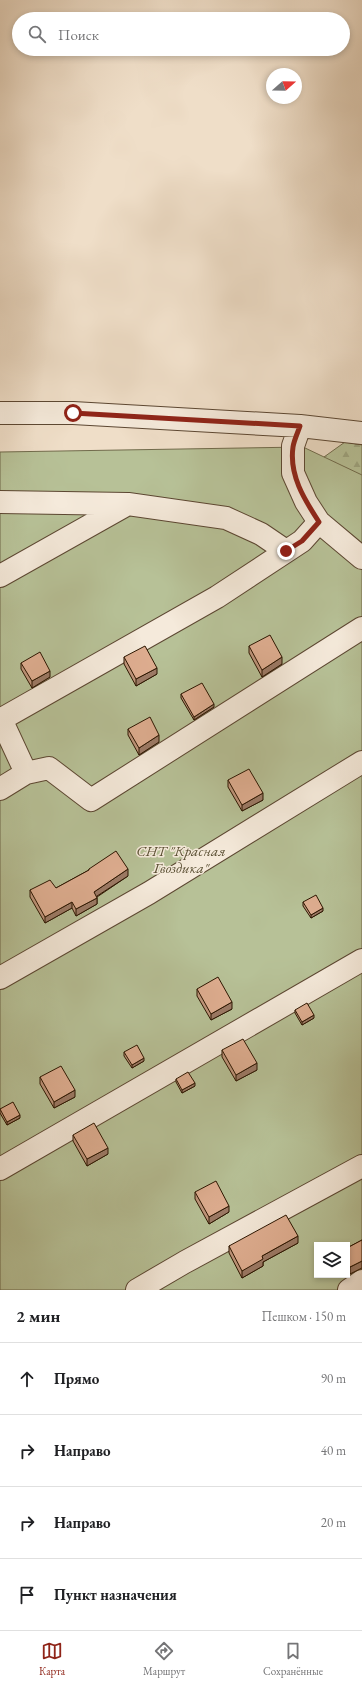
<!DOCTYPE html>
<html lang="ru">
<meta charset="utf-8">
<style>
body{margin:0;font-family:"EB Garamond",serif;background:#f6f6f6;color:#202124}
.controls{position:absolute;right:12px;bottom:12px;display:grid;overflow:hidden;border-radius:0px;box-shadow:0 2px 6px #0003}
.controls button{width:36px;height:36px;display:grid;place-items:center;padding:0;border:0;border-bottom:1px solid #e0e0e0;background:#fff;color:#202124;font:20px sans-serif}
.compass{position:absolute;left:266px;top:68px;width:36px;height:36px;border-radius:50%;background:#fff;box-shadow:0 2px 6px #0003;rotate:70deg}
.stop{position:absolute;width:12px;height:12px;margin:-9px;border:3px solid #8f2418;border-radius:50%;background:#fff}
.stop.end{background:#8f2418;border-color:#fff;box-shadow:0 1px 4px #0008}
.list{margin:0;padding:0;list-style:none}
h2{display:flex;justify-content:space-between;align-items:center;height:52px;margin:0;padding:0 16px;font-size:17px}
h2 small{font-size:13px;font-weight:400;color:#757577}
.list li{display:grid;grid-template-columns:26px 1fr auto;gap:12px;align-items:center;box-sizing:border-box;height:72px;padding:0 16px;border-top:1px solid #e0e0e0}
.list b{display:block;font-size:15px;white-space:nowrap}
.list em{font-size:13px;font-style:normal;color:#757577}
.icon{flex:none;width:22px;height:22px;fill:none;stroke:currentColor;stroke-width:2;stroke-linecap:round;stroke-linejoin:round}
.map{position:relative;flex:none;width:362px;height:1290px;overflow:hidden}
.search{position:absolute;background:#fff;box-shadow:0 2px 6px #0003;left:12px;right:12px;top:12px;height:44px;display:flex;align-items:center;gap:10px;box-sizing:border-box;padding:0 14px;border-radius:22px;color:#757577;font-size:15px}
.sheet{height:340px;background:#fff}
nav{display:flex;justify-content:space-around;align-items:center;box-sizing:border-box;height:56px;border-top:1px solid #e0e0e0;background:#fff;font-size:11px;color:#757577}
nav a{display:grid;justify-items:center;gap:2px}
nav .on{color:#8f2418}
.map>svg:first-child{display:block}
</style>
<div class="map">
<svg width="362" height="1290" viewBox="0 0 362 1290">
<defs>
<pattern id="forest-firs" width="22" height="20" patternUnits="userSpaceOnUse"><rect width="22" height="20" fill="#b7c197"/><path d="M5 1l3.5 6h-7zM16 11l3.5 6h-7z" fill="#9ea580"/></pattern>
</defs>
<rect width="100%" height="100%" fill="#efdec8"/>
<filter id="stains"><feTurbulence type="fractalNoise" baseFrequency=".005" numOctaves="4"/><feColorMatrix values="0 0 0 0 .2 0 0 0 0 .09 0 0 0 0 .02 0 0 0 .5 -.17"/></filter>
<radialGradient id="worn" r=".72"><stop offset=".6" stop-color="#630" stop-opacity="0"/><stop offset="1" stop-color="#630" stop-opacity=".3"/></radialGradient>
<path fill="url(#forest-firs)" stroke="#716b4c" d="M 345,442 L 362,445 L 362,517 L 324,457 Z"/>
<path fill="#b7c197" stroke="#716b4c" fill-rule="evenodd" d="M 303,447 L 362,475 L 362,1290 L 0,1290 L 0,452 ZM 317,1245 L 347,1245 L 347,1275 L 317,1275 Z"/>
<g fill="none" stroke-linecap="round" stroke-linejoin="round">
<defs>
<path id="minor" d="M 0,413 L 73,413 L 300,426 L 362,433
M 300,426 L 293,446 L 293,473 L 306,502 L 319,522 L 362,558
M 0,502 L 128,504 L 226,518 L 261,534 L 286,551
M 0,576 L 128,504
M 1,719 L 26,773
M 0,720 L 217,597 L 302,541 L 319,522
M 0,789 L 26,773 L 49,768 L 91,800 L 362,628
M 0,978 L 149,893 L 362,762
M 0,1169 L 362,960
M 137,1290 L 185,1262 L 362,1166
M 349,1290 L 362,1281"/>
</defs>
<use href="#minor" stroke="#5c4732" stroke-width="24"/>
<use href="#minor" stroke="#f5eadb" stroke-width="22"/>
</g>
<path fill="#c0967d" stroke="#2b1500" d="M 249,646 L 282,664 L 262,677 L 249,653 Z
M 124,657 L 157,674 L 136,686 L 124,664 Z
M 21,663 L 50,677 L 32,688 L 21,669 Z
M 181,694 L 214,707 L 194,720 L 181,698 Z
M 128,729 L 159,742 L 139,755 L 128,735 Z
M 228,780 L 263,800 L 242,811 L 228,787 Z
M 89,869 L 128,876 L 97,897 L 97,904 L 76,916 L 72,908 L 45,923 L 30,897 L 30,890 L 56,888 L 89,870 Z
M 303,902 L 323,911 L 311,918 L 303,906 Z
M 197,989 L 232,1009 L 211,1020 L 197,996 Z
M 295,1010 L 314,1018 L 302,1025 L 295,1013 Z
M 222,1050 L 257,1070 L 236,1081 L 222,1057 Z
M 124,1052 L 144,1061 L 132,1068 L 124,1056 Z
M 40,1077 L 75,1097 L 54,1108 L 40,1084 Z
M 176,1079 L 195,1086 L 182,1093 L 176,1082 Z
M 0,1109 L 20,1118 L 7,1125 L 0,1113 Z
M 73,1135 L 108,1154 L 87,1166 L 73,1141 Z
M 195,1192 L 229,1212 L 209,1224 L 195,1199 Z
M 362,1240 L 350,1274 L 347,1267 L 347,1248 Z
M 298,1243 L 263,1262 L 263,1266 L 242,1278 L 229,1253 L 229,1246 Z"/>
<path fill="#9c7a66" stroke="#2b1500" d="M 282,657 L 282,664 L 262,677 L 262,670 Z
M 157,668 L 157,674 L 136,686 L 136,679 Z
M 50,671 L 50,677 L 32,688 L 32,681 Z
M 214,704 L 214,707 L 194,720 L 194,717 Z
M 159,735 L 159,742 L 139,755 L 139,748 Z
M 263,793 L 263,800 L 242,811 L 242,805 Z
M 128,869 L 128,876 L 94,898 L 94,892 Z
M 97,898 L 97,904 L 76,916 L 76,909 Z
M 72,902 L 72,908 L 45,923 L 45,917 Z
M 323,908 L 323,911 L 311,918 L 311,915 Z
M 232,1002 L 232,1009 L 211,1020 L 211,1014 Z
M 314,1015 L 314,1018 L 302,1025 L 302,1022 Z
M 144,1058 L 144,1061 L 132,1068 L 132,1065 Z
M 257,1063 L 257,1070 L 236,1081 L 236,1075 Z
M 195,1083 L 195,1086 L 182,1093 L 182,1090 Z
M 75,1090 L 75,1097 L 54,1108 L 54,1102 Z
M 20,1115 L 20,1118 L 7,1125 L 7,1122 Z
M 108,1148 L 108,1154 L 87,1166 L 87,1159 Z
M 229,1206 L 229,1212 L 209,1224 L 209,1217 Z
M 298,1236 L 298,1243 L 263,1262 L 263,1266 L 242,1278 L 242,1271 L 262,1256 Z
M 362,1261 L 362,1268 L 350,1274 L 350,1267 Z"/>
<path fill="#dfae91" stroke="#2b1500" d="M 270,635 L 282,657 L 262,670 L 249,646 Z
M 145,646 L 157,668 L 136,679 L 124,657 Z
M 40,652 L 50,671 L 32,681 L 21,663 Z
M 202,683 L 214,704 L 194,717 L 181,694 Z
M 150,717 L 159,735 L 139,748 L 128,729 Z
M 249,769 L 263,793 L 242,805 L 228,780 Z
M 116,851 L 128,869 L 94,892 L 97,898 L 76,909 L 72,902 L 45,917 L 30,890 L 50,880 L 56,888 L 89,870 L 89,869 Z
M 316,895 L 323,908 L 311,915 L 303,902 Z
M 218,977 L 232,1002 L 211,1014 L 197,989 Z
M 307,1003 L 314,1015 L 302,1022 L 295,1010 Z
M 243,1039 L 257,1063 L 236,1075 L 222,1050 Z
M 137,1045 L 144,1058 L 132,1065 L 124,1052 Z
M 61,1066 L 75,1090 L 54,1102 L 40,1077 Z
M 188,1072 L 195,1083 L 182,1090 L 176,1079 Z
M 13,1102 L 20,1115 L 7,1122 L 0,1109 Z
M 94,1123 L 108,1148 L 87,1159 L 73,1135 Z
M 216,1181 L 229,1206 L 209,1217 L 195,1192 Z
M 286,1215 L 298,1236 L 262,1256 L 263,1259 L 242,1271 L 229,1246 Z
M 362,1240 L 362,1261 L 350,1267 L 347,1260 L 347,1248 Z"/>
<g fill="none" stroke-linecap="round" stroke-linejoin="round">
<path stroke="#8f2418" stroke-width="5" d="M 73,413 L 300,426 C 298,432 294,440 293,447 C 289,475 304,499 319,522 L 302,541 L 286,551"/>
</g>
<g text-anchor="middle" stroke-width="3" stroke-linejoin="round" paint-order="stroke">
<g font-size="15" font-style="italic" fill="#5c5135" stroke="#f5eadb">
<text x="181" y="856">СНТ "Красная<tspan x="181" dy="17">Гвоздика"</tspan></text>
</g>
</g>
<rect width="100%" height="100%" filter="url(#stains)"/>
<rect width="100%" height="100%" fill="url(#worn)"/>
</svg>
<div class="controls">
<button><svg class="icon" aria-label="layers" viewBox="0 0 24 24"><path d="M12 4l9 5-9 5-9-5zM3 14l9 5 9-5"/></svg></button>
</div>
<svg class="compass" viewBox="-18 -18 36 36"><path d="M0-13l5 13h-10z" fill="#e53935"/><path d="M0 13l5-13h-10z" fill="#757577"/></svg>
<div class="stop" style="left:73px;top:413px"></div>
<div class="stop end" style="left:286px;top:551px"></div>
<div class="search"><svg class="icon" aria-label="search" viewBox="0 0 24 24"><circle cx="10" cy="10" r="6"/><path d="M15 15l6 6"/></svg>Поиск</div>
</div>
<section class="sheet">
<h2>2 мин<small>Пешком · 150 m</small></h2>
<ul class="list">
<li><svg class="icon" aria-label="ahead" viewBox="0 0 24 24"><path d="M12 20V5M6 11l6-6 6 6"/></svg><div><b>Прямо</b></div><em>90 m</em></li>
<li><svg class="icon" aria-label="right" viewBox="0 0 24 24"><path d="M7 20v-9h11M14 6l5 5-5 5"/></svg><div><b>Направо</b></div><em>40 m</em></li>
<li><svg class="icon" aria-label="right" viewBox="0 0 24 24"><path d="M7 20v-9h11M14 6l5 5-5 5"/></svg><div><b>Направо</b></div><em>20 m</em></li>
<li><svg class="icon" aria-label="arrive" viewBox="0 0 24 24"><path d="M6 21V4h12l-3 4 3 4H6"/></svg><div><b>Пункт назначения</b></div></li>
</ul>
</section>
<nav>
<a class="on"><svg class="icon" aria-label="map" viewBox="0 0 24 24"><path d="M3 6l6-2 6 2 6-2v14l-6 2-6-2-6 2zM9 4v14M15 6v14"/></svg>Карта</a>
<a><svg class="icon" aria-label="directions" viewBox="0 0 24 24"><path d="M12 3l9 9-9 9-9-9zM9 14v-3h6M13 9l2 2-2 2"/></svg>Маршрут</a>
<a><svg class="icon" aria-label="saved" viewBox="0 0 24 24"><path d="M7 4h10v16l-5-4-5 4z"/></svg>Сохранённые</a>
</nav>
